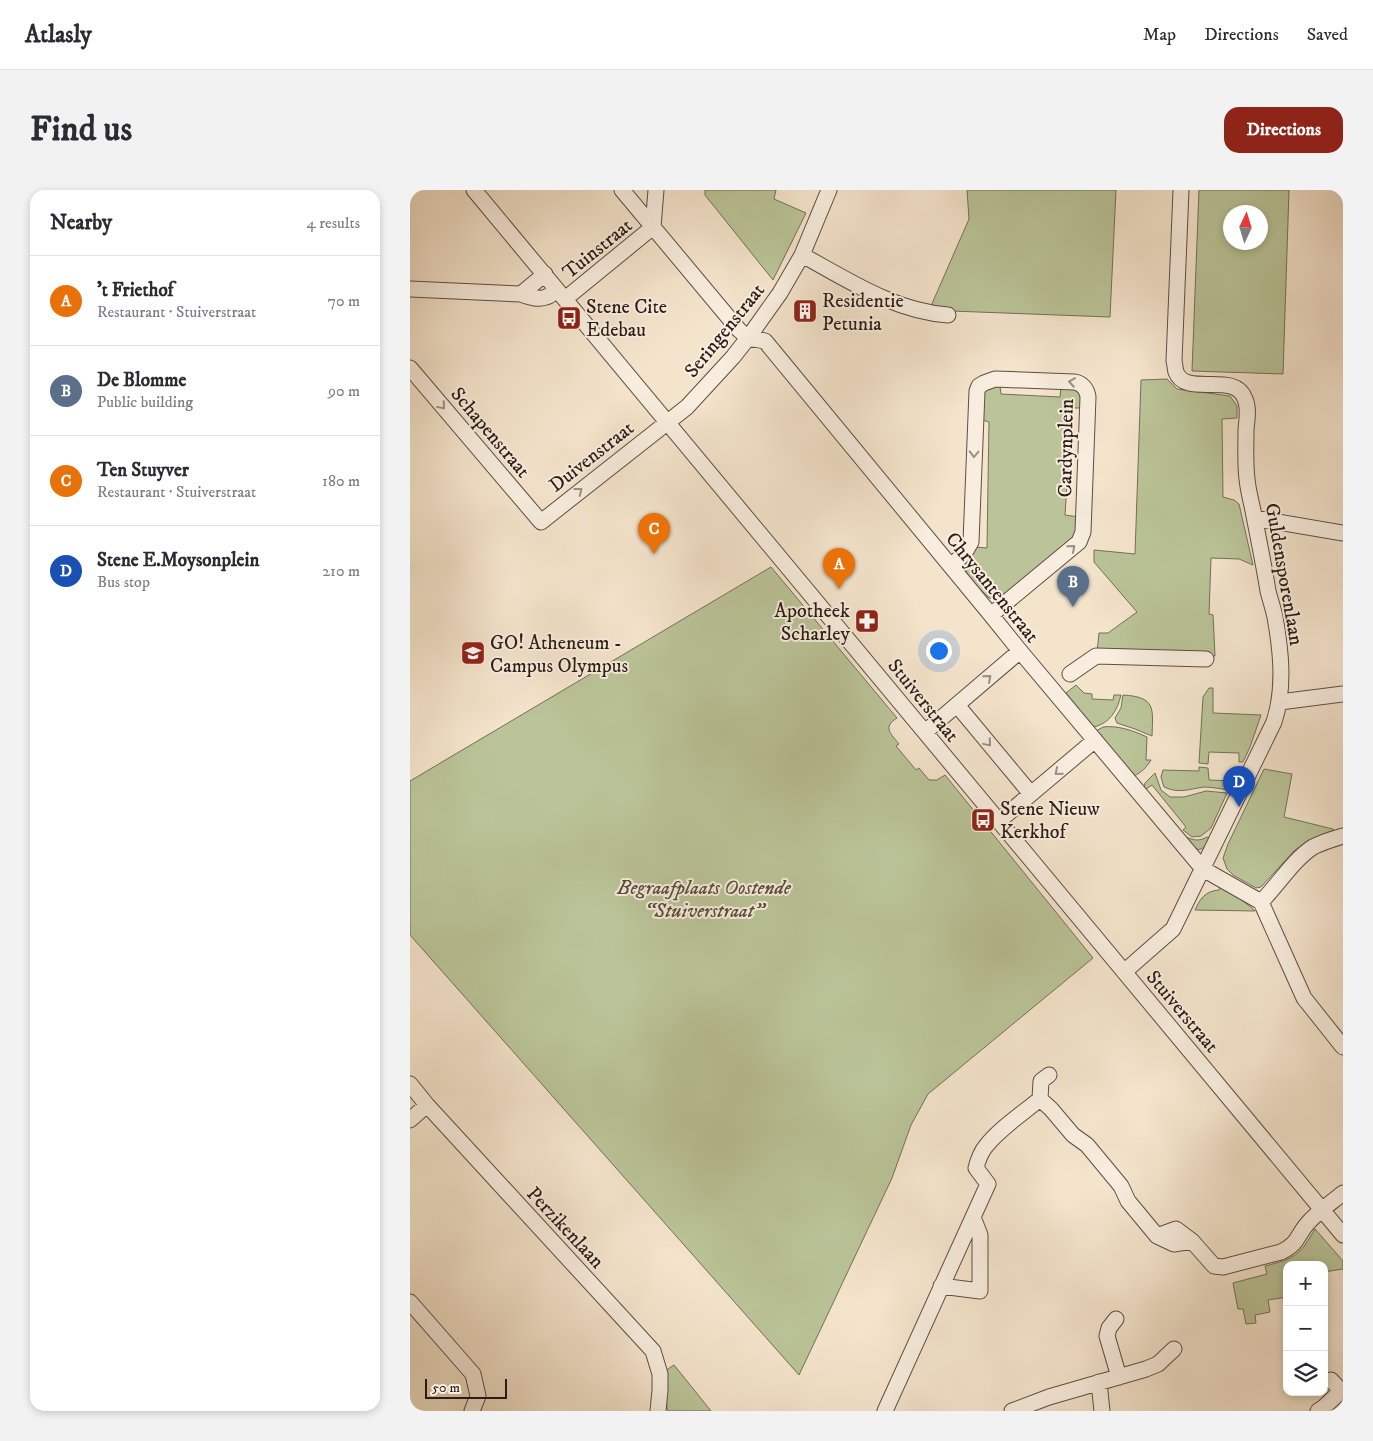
<!DOCTYPE html>
<meta charset="utf-8">
<style>
body{margin:0;font-family:"IM FELL DW Pica",serif;background:#f2f2f3;color:#2b2b33}
.controls{position:absolute;right:15px;bottom:15px;display:grid;overflow:hidden;border-radius:10px;box-shadow:0 2px 8px #0003}
.controls button{width:45px;height:45px;display:grid;place-items:center;padding:0;border:0;border-bottom:1px solid #e1e1e2;background:#fff;color:#2b2b33;font:25px sans-serif}
.compass{position:absolute;left:813px;top:15px;width:45px;height:45px;border-radius:50%;background:#fff;box-shadow:0 2px 8px #0003;rotate:4deg}
.scale{position:absolute;left:15px;bottom:12px;width:82px;box-sizing:border-box;padding-left:5px;border:2px solid #2b1c17;border-top:0;font-size:14px;line-height:18px;white-space:nowrap;color:#2b1c17;-webkit-text-stroke:4px #f8edde;paint-order:stroke}
.you{position:absolute;left:528px;top:460px;width:18px;height:18px;margin:-12px;border:4px solid #fff;border-radius:50%;background:#1a73e8;box-shadow:0 0 0 8px #1a73e833}
.badge{display:grid;place-items:center;width:32px;height:32px;border-radius:50%;background:#8f2418;color:#fff;font-size:16px;font-weight:700}
.pin{position:absolute;translate:-50% -41px;filter:drop-shadow(0 1px 2px #0008)}
.pin::after{content:'';position:absolute;top:26px;width:18px;height:15px;background:inherit;clip-path:polygon(0 0,100% 0,50% 100%)}
.list{margin:0;padding:0;list-style:none}
h2{display:flex;justify-content:space-between;align-items:center;height:65px;margin:0;padding:0 20px;font-size:21px}
h2 small{font-size:16px;font-weight:400;color:#7c7c81}
.list li{display:grid;grid-template-columns:32px 1fr auto;gap:15px;align-items:center;box-sizing:border-box;height:90px;padding:0 20px;border-top:1px solid #e1e1e2}
.list b{display:block;font-size:19px;white-space:nowrap}
.list p{margin:0;font-size:16px;white-space:nowrap;color:#7c7c81}
.list em{font-size:16px;font-style:normal;color:#7c7c81}
.icon{flex:none;width:28px;height:28px;fill:none;stroke:currentColor;stroke-width:2;stroke-linecap:round;stroke-linejoin:round}
.map{position:relative;flex:none;width:933px;height:1221px;overflow:hidden;border-radius:15px}
header{display:flex;align-items:center;gap:30px;box-sizing:border-box;height:70px;padding:0 25px;background:#fff;border-bottom:1px solid #e1e1e2}
header strong{font-size:24px}
nav{display:flex;gap:28px;margin-inline-start:auto;font-size:18px}
.intro{display:flex;align-items:center;justify-content:space-between;box-sizing:border-box;height:120px;padding:0 30px}
h1{margin:0;font-size:35px}
.button{padding:12px 22px;border-radius:15px;background:#8f2418;color:#fff;font-size:18px;font-weight:700}
main{display:flex;gap:30px;padding:0 30px}
aside{flex:1;background:#fff;border-radius:15px;box-shadow:0 2px 8px #0003}
.map>svg:first-child{display:block}
</style>
<header>
<strong>Atlasly</strong>
<nav><a>Map</a><a>Directions</a><a>Saved</a></nav>
</header>
<div class="intro"><h1>Find us</h1><a class="button">Directions</a></div>
<main>
<aside>
<h2>Nearby<small>4 results</small></h2>
<ul class="list">
<li><span class="badge" style="background:#e8710a">A</span><div><b>'t Friethof</b><p>Restaurant · Stuiverstraat</p></div><em>70 m</em></li>
<li><span class="badge" style="background:#5c6f8a">B</span><div><b>De Blomme</b><p>Public building</p></div><em>90 m</em></li>
<li><span class="badge" style="background:#e8710a">C</span><div><b>Ten Stuyver</b><p>Restaurant · Stuiverstraat</p></div><em>180 m</em></li>
<li><span class="badge" style="background:#1a4fb4">D</span><div><b>Stene E.Moysonplein</b><p>Bus stop</p></div><em>210 m</em></li>
</ul>
</aside>
<div class="map">
<svg width="933" height="1221" viewBox="0 0 933 1221">
<rect width="100%" height="100%" fill="#f4e4cc"/>
<filter id="stains"><feTurbulence type="fractalNoise" baseFrequency=".004" numOctaves="4"/><feColorMatrix values="0 0 0 0 .2 0 0 0 0 .09 0 0 0 0 .02 0 0 0 .5 -.17"/></filter>
<radialGradient id="worn" r=".72"><stop offset=".6" stop-color="#630" stop-opacity="0"/><stop offset="1" stop-color="#630" stop-opacity=".3"/></radialGradient>
<path fill="#bac498" stroke="#727058" fill-rule="evenodd" d="M 295,0 L 366,0 L 364,9 L 396,23 L 363,90 L 295,5 Z
M 557,0 L 706,0 L 700,127 L 541,121 L 521,116 L 559,29 Z
M 789,0 L 879,0 L 873,184 L 782,181 ZM 821,22 L 851,22 L 851,52 L 821,52 Z
M 757,189 L 767,199 L 820,206 L 827,216 L 827,228 L 812,229 L 813,307 L 824,310 L 829,314 L 843,375 L 829,369 L 801,368 L 799,424 L 803,425 L 805,466 L 687,462 L 689,443 L 698,443 L 727,422 L 684,372 L 684,360 L 725,364 L 731,190 Z
M 590,196 L 591,204 L 650,207 L 651,196 L 665,198 L 672,204 L 672,218 L 662,218 L 655,325 L 669,327 L 664,351 L 587,409 L 579,408 L 558,387 L 555,377 L 565,357 L 577,358 L 579,232 L 569,229 L 574,199 Z
M 361,377 L 487,528 C 472,537 481,544 489,554 L 486,556 L 506,580 L 509,578 L 519,590 L 527,590 L 535,585 L 683,768 L 518,904 L 501,935 L 482,988 L 389,1185 L 0,745 L 0,591 Z
M 666,495 L 674,503 L 682,504 L 682,509 L 703,510 L 704,505 L 711,505 C 707,521 700,533 684,537 L 656,503 Z
M 799,498 L 803,498 L 803,523 L 851,525 L 840,557 L 833,572 L 829,572 L 829,563 L 799,562 L 798,574 L 789,573 L 793,507 Z
M 713,505 C 746,507 743,518 742,546 L 725,539 L 707,533 L 705,528 L 711,518 Z
M 693,537 C 708,535 724,541 737,547 L 736,570 L 741,570 C 736,578 732,582 724,586 L 686,541 Z
M 789,577 L 798,578 L 799,590 L 823,591 L 824,582 L 828,583 L 819,600 C 811,599 802,597 794,597 C 779,599 769,604 754,597 L 751,587 L 753,580 L 789,581 Z
M 854,579 L 882,584 L 874,627 L 923,639 L 924,640 L 899,650 L 884,661 L 851,697 L 846,698 L 823,685 L 817,679 L 813,668 L 818,654 Z
M 745,583 L 751,600 L 760,607 L 774,607 L 796,601 L 817,603 L 801,638 L 791,646 L 782,647 L 773,640 L 776,637 L 742,595 L 736,599 L 734,597 L 735,593 Z
M 774,646 C 782,650 789,652 797,647 L 800,648 C 790,668 784,658 774,646 Z
M 812,694 C 822,705 835,711 845,721 L 785,720 C 790,709 795,701 809,700 Z
M 905,1039 L 933,1071 L 933,1079 L 914,1082 L 914,1075 L 877,1075 L 877,1107 L 858,1110 L 860,1122 L 845,1125 L 846,1133 L 836,1134 L 833,1119 L 828,1119 L 823,1093 L 857,1084 L 855,1076 C 886,1068 889,1066 905,1039 Z
M 264,1175 L 301,1221 L 259,1221 L 257,1219 L 255,1181 Z"/>
<g fill="none" stroke-linecap="round" stroke-linejoin="round">
<defs>
<path id="minor" d="M 64,0 L 933,1045
M 212,0 L 329,140 L 338,148
M 243,37 L 246,0
M 392,65 C 438,90 484,121 538,125
M 0,99 L 111,104 C 117,107 130,110 136,107 C 140,106 144,102 146,99
M 111,104 L 135,84
M 155,109 L 243,37
M 338,148 L 355,151 L 581,425 L 610,461 L 793,679 L 851,712 L 894,808 L 933,857
M 0,178 L 131,332 L 277,217 L 323,167 L 338,148 L 370,103 L 392,65 L 419,0
M 845,328 L 933,343
M 541,376 L 554,364 L 561,352 L 567,201 L 569,196 L 574,193 L 585,189 L 664,192 C 672,193 677,199 678,207 L 673,342 L 669,352 L 581,425
M 660,484 L 686,466 L 796,469
M 870,512 L 933,504
M 547,515 L 621,604
M 515,542 L 610,461
M 589,631 L 685,550
M 851,712 C 868,695 883,670 903,657 C 913,652 923,649 933,646
M 714,782 L 763,739 L 864,532 C 875,498 871,461 865,427 C 863,418 860,409 858,401 C 854,376 849,351 844,326 C 842,314 838,301 837,289 C 835,272 836,256 836,239 C 837,230 839,218 835,209 C 825,180 776,208 766,182 C 765,179 765,174 764,171 L 771,0
M 0,894 L 17,915 L 243,1161 L 250,1184 L 250,1200 L 248,1221
M 630,909 L 631,891 L 639,885
M 0,930 L 17,915
M 747,1046 L 766,1039 L 782,1051 L 804,1076 L 813,1077 L 871,1062 C 889,1053 886,1047 897,1034 C 907,1022 921,1013 933,1003
M 531,1096 L 570,1101 L 570,1045 L 563,1027
M 0,1112 L 63,1184 L 68,1206 L 62,1221
M 706,1129 L 699,1138 L 697,1146 L 709,1187
M 689,1192 L 692,1221
M 475,1221 L 578,994 L 566,978 C 568,970 571,962 576,956 C 589,939 613,923 630,909 L 641,919 L 663,945 L 677,955 L 711,996 L 718,1011 L 747,1046 L 764,1054 L 782,1051
M 602,1221 L 639,1207 L 736,1179 L 748,1174 L 764,1159
M 908,1221 L 914,1217 L 931,1201 L 921,1190"/>
</defs>
<use href="#minor" stroke="#5d4e44" stroke-width="17"/>
<use href="#minor" stroke="#f8edde" stroke-width="15"/>
</g>
<defs><path id="oneway-chevron" d="M-2-3.5L2.5 0L-2 3.5" fill="none" stroke-width="1.6" stroke-linecap="round" stroke-linejoin="round" transform="scale(1.25)"/></defs>
<g stroke="#9c8f84">
<use href="#oneway-chevron" transform="translate(662 192) rotate(-172)"/>
<use href="#oneway-chevron" transform="translate(32 216) rotate(50)"/>
<use href="#oneway-chevron" transform="translate(564 264) rotate(92)"/>
<use href="#oneway-chevron" transform="translate(169 301) rotate(-38)"/>
<use href="#oneway-chevron" transform="translate(662 358) rotate(-41)"/>
<use href="#oneway-chevron" transform="translate(578 488) rotate(-41)"/>
<use href="#oneway-chevron" transform="translate(578 553) rotate(50)"/>
<use href="#oneway-chevron" transform="translate(648 582) rotate(140)"/>
</g>
<defs>
<symbol id="building-square" viewBox="-11 -11 22 22"><rect x="-9" y="-9" width="18" height="18" rx="4" fill="#8f2418" stroke="#f8edde"/><path d="M-4-6H4V6H1V3H-1V6H-4ZM-2.5-4.3h1.7v1.8h-1.7ZM.8-4.3h1.7v1.8H.8ZM-2.5-1h1.7V.8h-1.7ZM.8-1h1.7V.8H.8Z" fill="#fff"/></symbol>
<symbol id="bus-square" viewBox="-11 -11 22 22"><rect x="-9" y="-9" width="18" height="18" rx="4" fill="#8f2418" stroke="#f8edde"/><path d="M-5-6H5V4H4V6H2V4H-2V6H-4V4H-5ZM-3.5-4V0h7V-4ZM-3.5 1.2v1.5H-2V1.2ZM2 1.2v1.5H3.5V1.2Z" fill="#fff"/></symbol>
<symbol id="pharmacy-square" viewBox="-11 -11 22 22"><rect x="-9" y="-9" width="18" height="18" rx="4" fill="#8f2418" stroke="#f8edde"/><path d="M-2-6h4v4h4v4h-4v4h-4v-4h-4v-4h4Z" fill="#fff"/></symbol>
<symbol id="school-square" viewBox="-11 -11 22 22"><rect x="-9" y="-9" width="18" height="18" rx="4" fill="#8f2418" stroke="#f8edde"/><path d="M0-5L7-2L0 1L-7-2ZM-4 1L0 2.5L4 1V4Q0 6-4 4Z" fill="#fff"/></symbol>
</defs>
<g fill-rule="evenodd">
<use href="#building-square" x="381" y="107" width="28" height="28"/>
<use href="#bus-square" x="145" y="114" width="28" height="28"/>
<use href="#pharmacy-square" x="443" y="417" width="28" height="28"/>
<use href="#school-square" x="49" y="449" width="28" height="28"/>
<use href="#bus-square" x="559" y="616" width="28" height="28"/>
</g>
<g text-anchor="middle" stroke-width="4" stroke-linejoin="round" paint-order="stroke">
<g font-size="20" fill="#2b1c17" stroke="#f8edde">
<text transform="translate(187 58) rotate(-39)" y="7">Tuinstraat</text>
<text transform="translate(314 140) rotate(-51)" y="7">Seringenstraat</text>
<text transform="translate(81 242) rotate(50)" y="7">Schapenstraat</text>
<text transform="translate(655 258) rotate(-89)" y="7">Cardynplein</text>
<text transform="translate(181 266) rotate(-38)" y="7">Duivenstraat</text>
<text transform="translate(875 384) rotate(80)" y="7">Guldensporenlaan</text>
<text transform="translate(583 397) rotate(51)" y="7">Chrysantenstraat</text>
<text transform="translate(514 510) rotate(51)" y="7">Stuiverstraat</text>
<text transform="translate(773 821) rotate(50)" y="7">Stuiverstraat</text>
<text transform="translate(156 1037) rotate(47)" y="7">Perzikenlaan</text>
</g>
<g font-size="20" fill="#2b1c17" stroke="#f8edde" text-anchor="start">
<text x="412" y="117">Residentie<tspan x="412" dy="23">Petunia</tspan></text>
<text x="176" y="123">Stene Cite<tspan x="176" dy="23">Edebau</tspan></text>
<text x="440" y="427" text-anchor="end">Apotheek<tspan x="440" dy="23">Scharley</tspan></text>
<text x="80" y="459">GO! Atheneum -<tspan x="80" dy="23">Campus Olympus</tspan></text>
<text x="590" y="625">Stene Nieuw<tspan x="590" dy="23">Kerkhof</tspan></text>
</g>
<g font-size="20" font-style="italic" fill="#564e3e" stroke="#f8edde">
<text x="294" y="704">Begraafplaats Oostende<tspan x="294" dy="23">“Stuiverstraat”</tspan></text>
</g>
</g>
<rect width="100%" height="100%" filter="url(#stains)"/>
<rect width="100%" height="100%" fill="url(#worn)"/>
</svg>
<div class="controls">
<button>+</button>
<button>−</button>
<button><svg class="icon" aria-label="layers" viewBox="0 0 24 24"><path d="M12 4l9 5-9 5-9-5zM3 14l9 5 9-5"/></svg></button>
</div>
<svg class="compass" viewBox="-18 -18 36 36"><path d="M0-13l5 13h-10z" fill="#e53935"/><path d="M0 13l5-13h-10z" fill="#7c7c81"/></svg>
<div class="scale">50 m</div>
<div class="you"></div>
<div class="pin badge" style="left:429px;top:399px;background:#e8710a">A</div>
<div class="pin badge" style="left:663px;top:417px;background:#5c6f8a">B</div>
<div class="pin badge" style="left:244px;top:364px;background:#e8710a">C</div>
<div class="pin badge" style="left:829px;top:617px;background:#1a4fb4">D</div>
</div>
</main>
